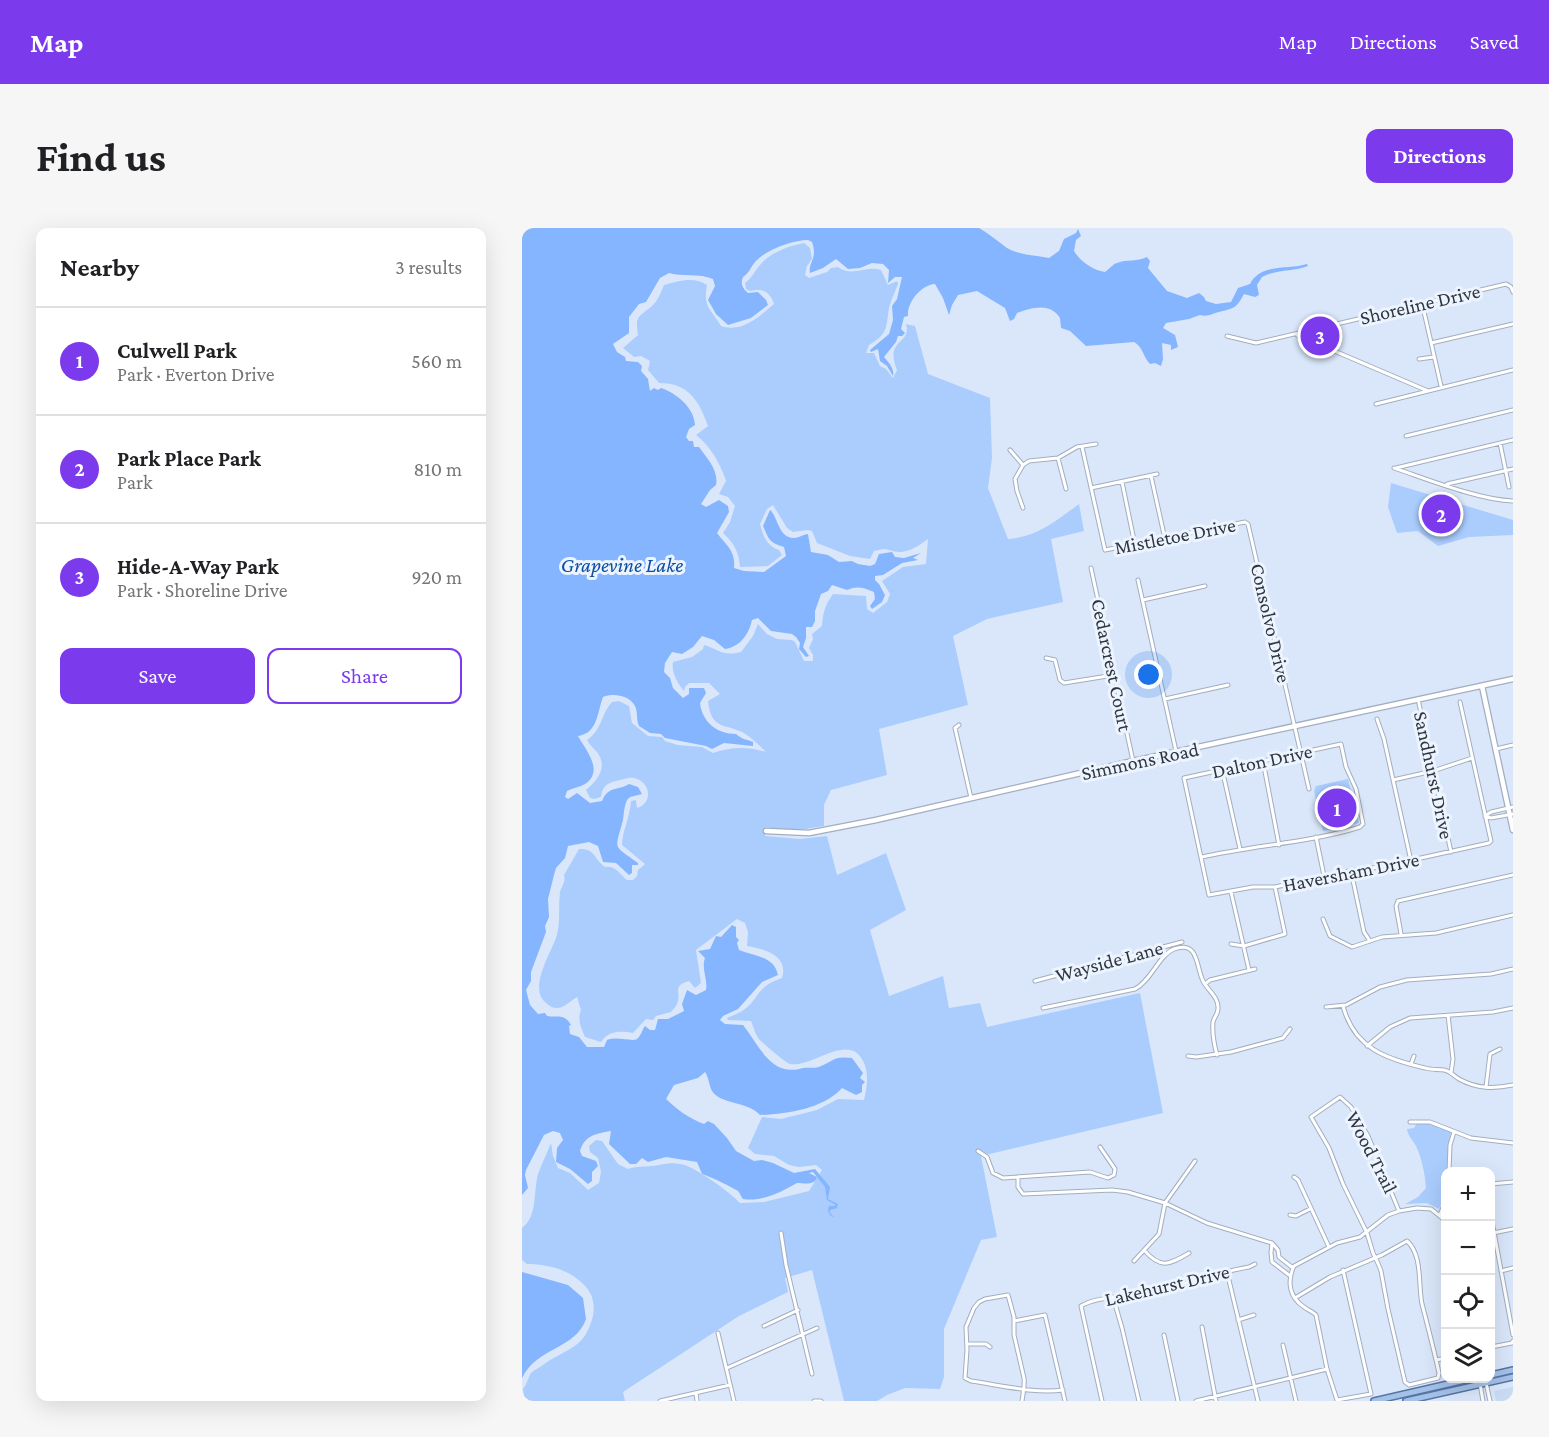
<!DOCTYPE html>
<meta charset="utf-8">
<style>
body{margin:0;font-family:"Crimson Pro",serif;background:#f6f6f6;color:#202124}
.controls{position:absolute;right:18px;bottom:18px;display:grid;overflow:hidden;border-radius:12px;box-shadow:0 6px 24px #0002}
.controls button{width:54px;height:54px;display:grid;place-items:center;padding:0;border:0;border-bottom:2px solid #e0e0e0;background:#fff;color:#202124;font:30px sans-serif}
.you{position:absolute;left:627px;top:447px;width:21px;height:21px;margin:-15px;border:4px solid #fff;border-radius:50%;background:#1a73e8;box-shadow:0 0 0 9px #1a73e833}
.badge{display:grid;place-items:center;width:39px;height:39px;border-radius:50%;background:#7c3aed;color:#fff;font-size:20px;font-weight:700}
.pin{position:absolute;translate:-50% -50%;border:3px solid #fff;box-shadow:0 2px 6px #0006}
.list{margin:0;padding:0;list-style:none}
h2{display:flex;justify-content:space-between;align-items:center;height:78px;margin:0;padding:0 24px;font-size:26px}
h2 small{font-size:20px;font-weight:400;color:#757577}
.list li{display:grid;grid-template-columns:39px 1fr auto;gap:18px;align-items:center;box-sizing:border-box;height:108px;padding:0 24px;border-top:2px solid #e0e0e0}
.list b{display:block;font-size:22px;white-space:nowrap}
.list p{margin:0;font-size:20px;white-space:nowrap;color:#757577}
.list em{font-size:20px;font-style:normal;color:#757577}
.actions{display:flex;gap:12px;padding:18px 24px}
.actions a{flex:1;padding:14px 0;border:2px solid #7c3aed;border-radius:12px;text-align:center;font-size:21px;color:#7c3aed}
.actions .main{background:#7c3aed;color:#fff}
.icon{flex:none;width:33px;height:33px;fill:none;stroke:currentColor;stroke-width:2;stroke-linecap:round;stroke-linejoin:round}
.map{position:relative;flex:none;width:991px;height:1173px;overflow:hidden;border-radius:12px}
header{display:flex;align-items:center;gap:36px;box-sizing:border-box;height:84px;padding:0 30px;background:#7c3aed;color:#fff}
header strong{font-size:28px}
nav{display:flex;gap:33px;margin-inline-start:auto;font-size:21px}
.intro{display:flex;align-items:center;justify-content:space-between;box-sizing:border-box;height:144px;padding:0 36px}
h1{margin:0;font-size:42px}
.button{padding:15px 27px;border-radius:12px;background:#7c3aed;color:#fff;font-size:21px;font-weight:700}
main{display:flex;gap:36px;padding:0 36px}
aside{flex:1;background:#fff;border-radius:12px;box-shadow:0 6px 24px #0002}
.map>svg:first-child{display:block}
</style>
<header>
<strong>Map</strong>
<nav><a>Map</a><a>Directions</a><a>Saved</a></nav>
</header>
<div class="intro"><h1>Find us</h1><a class="button">Directions</a></div>
<main>
<aside>
<h2>Nearby<small>3 results</small></h2>
<ul class="list">
<li><span class="badge">1</span><div><b>Culwell Park</b><p>Park · Everton Drive</p></div><em>560 m</em></li>
<li><span class="badge">2</span><div><b>Park Place Park</b><p>Park</p></div><em>810 m</em></li>
<li><span class="badge">3</span><div><b>Hide-A-Way Park</b><p>Park · Shoreline Drive</p></div><em>920 m</em></li>
</ul>
<div class="actions"><a class="main">Save</a><a>Share</a></div>
</aside>
<div class="map">
<svg width="991" height="1173" viewBox="0 0 991 1173">
<rect width="100%" height="100%" fill="#dae7fa"/>
<path fill="#c9dbf3" d="M 991,1159 L 991,1173 L 974,1173 L 972,1163 Z"/>
<path fill="#abcdfe" d="M 282,15 L 288,20 L 290,31 L 285,38 L 283,47 L 287,50 L 305,44 L 309,40 L 316,39 C 331,50 342,37 359,42 L 366,57 L 375,53 L 376,56 C 373,64 369,72 367,80 C 364,100 366,106 347,117 L 344,125 L 352,125 L 358,138 L 364,141 L 371,150 L 375,142 C 362,110 390,117 384,96 L 393,98 L 406,146 L 468,170 L 470,230 L 466,260 L 486,311 C 515,309 534,293 557,276 L 562,303 L 529,311 L 541,374 L 465,391 L 431,408 L 446,477 L 357,501 L 365,547 L 309,562 L 302,577 L 302,598 L 271,603 L 243,599 L 243,608 L 278,611 L 305,608 L 315,647 L 364,625 L 384,682 L 348,702 L 367,768 L 421,748 L 427,780 L 458,775 L 465,799 L 618,765 L 641,885 L 459,928 L 475,1009 L 459,1012 L 422,1101 L 422,1149 L 418,1161 L 383,1160 L 365,1167 L 355,1173 L 322,1173 L 290,1042 L 263,1050 L 266,1064 L 217,1088 L 101,1164 L 103,1173 L 3,1173 L 1,1161 C 5,1156 6,1150 9,1145 C 12,1142 18,1139 21,1137 C 46,1119 62,1122 71,1088 C 73,1077 71,1066 63,1058 C 49,1042 26,1036 5,1036 L 0,1032 L 0,1000 C 16,988 11,964 16,946 C 20,935 25,925 29,915 L 31,928 L 36,940 L 48,945 L 66,962 L 77,955 L 79,944 L 76,930 L 68,924 L 67,918 L 74,912 L 80,913 L 96,936 L 106,941 C 115,938 121,939 130,938 C 140,937 148,934 158,936 C 171,937 209,965 218,975 L 242,974 L 287,963 L 300,942 L 294,937 L 277,939 L 267,937 L 252,928 L 233,926 L 226,920 L 240,889 L 259,891 L 295,882 L 316,871 L 342,872 C 345,860 347,846 342,835 C 328,802 291,840 268,836 C 265,836 238,813 236,810 C 233,805 231,798 229,793 L 206,792 L 205,790 C 211,787 218,785 223,781 C 239,768 234,759 260,750 C 267,727 242,721 225,718 L 226,704 L 223,695 L 215,691 L 174,722 L 179,755 L 173,760 L 167,753 C 149,758 160,764 155,776 C 154,779 151,781 149,784 L 134,788 L 131,792 L 124,791 L 111,805 C 99,803 87,802 79,814 L 63,809 C 59,800 55,792 59,782 L 55,769 C 44,776 36,787 23,774 C 7,760 28,726 34,710 C 39,695 36,680 38,664 C 40,657 44,654 42,647 L 57,621 C 73,620 72,631 83,639 C 93,637 98,646 105,652 L 111,652 L 115,648 L 116,642 L 123,636 L 100,617 C 100,604 108,589 109,573 L 114,572 L 115,580 C 132,575 128,553 112,550 C 105,549 101,552 94,553 C 85,555 80,559 79,569 L 72,571 L 68,570 L 64,562 C 76,552 86,539 75,524 C 71,520 68,517 65,512 C 80,502 79,486 90,474 L 97,473 L 107,478 L 110,495 L 126,508 L 140,509 L 143,513 L 156,517 L 180,519 L 191,525 C 209,519 225,518 244,524 C 238,518 230,510 222,505 C 202,495 189,502 186,473 L 198,466 L 187,455 L 167,455 L 163,459 L 162,463 C 156,456 149,444 151,434 L 170,429 L 181,421 L 182,417 C 197,421 200,429 219,424 L 231,408 L 236,396 L 245,406 L 255,411 L 270,412 L 273,414 L 282,433 L 291,433 L 291,427 L 287,420 L 291,411 L 290,406 L 300,398 C 301,384 303,377 311,366 L 344,368 L 345,381 L 351,385 L 365,374 L 368,366 L 360,353 L 381,339 L 404,336 L 406,311 C 398,317 388,324 377,324 C 365,323 366,319 352,323 L 348,331 L 328,328 L 295,315 L 290,303 L 286,302 L 271,304 L 265,300 L 251,277 L 245,281 L 238,296 C 241,308 245,318 257,322 L 260,327 L 246,338 L 218,339 C 217,324 212,315 201,305 L 208,294 L 213,278 L 206,269 L 197,266 L 204,253 C 199,237 188,217 174,207 L 186,198 C 177,173 167,155 137,155 L 126,142 L 128,133 L 119,128 L 112,129 L 101,120 L 116,107 C 113,88 116,89 129,79 C 136,73 139,64 142,57 C 155,53 173,48 185,57 C 181,79 188,80 199,98 C 220,105 237,89 252,76 C 248,64 241,60 228,63 L 224,61 L 223,55 C 231,49 233,42 239,36 C 249,24 267,18 282,15 Z
M 869,255 L 991,292 L 991,307 L 947,309 L 916,318 L 896,303 L 875,305 L 866,279 Z
M 826,551 L 837,595 L 801,603 L 792,563 L 794,558 Z
M 895,895 L 909,895 L 929,903 L 925,943 L 924,944 L 923,966 L 917,981 L 905,975 L 883,976 L 896,969 L 904,960 C 903,946 900,931 894,918 C 890,911 886,908 885,901 L 892,900 Z"/>
<path fill="#84b5fe" d="M 0,0 L 457,0 C 466,5 473,11 481,17 C 492,27 513,27 527,30 L 537,23 L 542,11 L 554,5 L 556,1 L 559,8 L 554,12 L 552,23 C 558,33 570,42 583,44 C 586,42 591,36 595,35 C 605,31 615,34 625,29 L 628,33 L 626,40 L 645,63 L 665,70 L 677,65 L 682,69 L 684,73 L 694,76 L 709,74 L 716,60 L 728,56 C 738,35 766,42 785,36 L 786,38 C 771,44 755,41 740,49 L 735,57 L 737,67 L 733,69 L 722,66 C 714,81 712,80 697,84 C 689,86 686,89 678,87 L 667,91 L 644,95 L 641,100 L 653,107 L 656,119 L 649,122 L 649,117 L 640,115 L 641,131 L 639,138 L 633,135 L 628,136 C 621,129 621,119 612,114 L 564,118 L 548,103 L 539,100 L 538,90 C 528,74 509,80 495,85 L 492,91 L 488,93 L 483,80 L 455,63 L 436,67 L 430,77 L 427,87 L 421,70 L 413,56 C 399,57 385,74 386,88 L 382,89 L 379,101 L 383,105 L 380,108 L 376,108 L 374,114 L 362,129 C 366,134 373,141 371,148 L 365,138 L 358,133 L 356,121 L 349,124 L 348,122 L 367,106 L 371,92 L 370,78 L 375,71 L 380,49 L 373,49 L 366,55 L 367,42 L 361,36 L 350,35 L 338,40 L 326,41 L 314,31 L 301,40 L 288,45 C 286,34 296,31 290,14 L 286,12 C 271,12 243,22 233,34 C 228,40 228,44 221,49 C 218,56 221,61 226,65 L 236,64 L 244,72 L 246,77 L 229,90 L 206,97 L 194,86 L 186,72 L 193,58 L 191,51 C 177,45 161,49 147,45 L 138,50 L 124,74 L 117,76 L 107,89 L 107,105 L 91,116 L 95,124 L 103,129 L 104,133 L 116,134 L 120,138 L 119,143 L 126,151 L 128,163 L 132,160 L 136,162 L 139,160 C 154,165 172,179 173,197 L 167,201 L 164,209 L 167,213 L 171,213 L 172,219 L 177,219 C 185,230 197,243 194,257 L 188,262 L 179,276 L 184,279 L 197,272 L 206,278 L 207,284 L 195,305 C 204,317 214,323 212,340 L 222,343 L 242,344 L 264,328 L 262,319 C 246,314 247,311 241,298 L 248,282 C 256,288 256,310 272,310 C 277,310 282,306 286,306 L 289,324 L 306,327 L 317,334 L 330,333 L 336,336 L 348,338 L 353,336 L 357,326 L 370,324 L 373,329 L 382,330 L 399,325 L 391,330 L 396,332 L 380,335 L 361,347 L 353,348 L 353,352 L 357,356 L 363,367 L 360,374 L 350,381 L 348,378 L 353,371 L 352,364 C 342,360 336,357 325,362 L 310,357 L 306,363 L 299,366 L 293,383 L 293,393 L 290,399 L 284,399 L 284,410 L 281,419 L 287,428 L 284,429 L 277,421 L 278,415 L 274,409 L 270,406 L 249,403 L 236,390 L 230,392 C 227,406 218,419 203,421 L 192,412 L 180,408 L 171,419 L 160,426 L 150,424 L 143,435 L 142,444 L 148,450 L 151,460 L 161,470 L 167,466 L 167,460 L 182,460 L 184,465 L 178,475 C 180,494 195,506 214,506 C 221,512 224,511 231,514 L 231,518 L 202,515 L 190,521 L 184,518 L 143,510 L 139,506 L 128,505 L 117,498 C 114,491 116,484 113,478 C 107,467 91,465 81,469 C 75,485 76,505 56,508 C 63,521 83,543 63,556 C 58,559 51,560 45,563 L 43,569 L 46,571 L 55,565 L 68,575 L 80,573 C 86,558 95,563 107,556 L 116,559 L 120,566 L 108,569 L 105,572 C 102,579 102,585 101,592 C 93,623 90,616 116,635 L 116,637 L 110,637 L 110,645 L 107,647 L 94,635 L 81,634 L 76,618 L 67,614 L 46,618 L 43,630 L 34,640 L 32,647 L 26,671 L 27,689 L 23,698 L 24,704 L 9,744 L 9,753 L 4,762 L 8,777 L 16,786 L 23,785 L 25,788 C 36,790 42,785 49,797 L 47,798 L 48,806 L 57,809 L 65,819 L 82,819 L 85,812 C 96,808 110,814 115,811 C 119,808 120,802 123,798 L 128,802 L 133,802 L 136,791 L 146,791 L 162,783 L 160,776 L 165,762 L 174,767 L 184,762 C 186,751 179,741 183,730 L 176,723 L 188,721 L 194,708 L 199,709 L 210,697 L 214,699 L 214,709 L 217,712 L 215,715 L 217,722 C 232,728 252,728 256,747 L 240,754 L 216,781 L 201,788 L 198,792 L 203,796 L 221,797 C 237,817 249,850 281,840 C 287,839 293,841 299,838 C 314,831 313,828 330,830 L 341,845 L 338,850 L 343,854 L 340,857 L 340,864 L 334,867 L 320,860 C 301,881 265,886 238,887 C 227,874 198,876 190,863 C 187,857 187,850 183,844 L 176,850 L 152,857 L 144,871 C 156,882 166,890 182,896 L 186,893 L 192,896 L 205,910 L 214,923 L 232,933 L 240,932 L 251,935 L 272,945 L 293,941 L 308,959 L 306,971 L 316,976 L 315,980 L 308,982 L 308,985 L 313,990 L 308,987 L 306,982 L 307,978 L 312,978 L 314,977 L 305,972 L 303,959 L 291,944 L 287,945 L 295,949 C 293,958 282,955 275,955 C 259,964 241,974 221,971 C 219,969 218,965 216,963 C 212,960 185,947 180,946 L 175,934 L 144,929 L 126,934 L 120,930 L 114,936 L 108,936 L 87,916 L 89,903 C 73,906 63,907 58,923 L 60,928 L 74,933 L 76,938 L 70,944 L 70,953 L 66,956 L 48,941 L 34,934 L 35,920 L 41,912 L 38,905 L 31,903 L 22,907 L 4,942 L 3,947 L 6,960 L 0,967 Z
M 0,1044 L 46,1057 L 61,1070 L 64,1091 C 53,1122 16,1118 0,1150 Z"/>
<g fill="none" stroke-linecap="round" stroke-linejoin="round">
<defs>
<path id="street" d="M 900,75 L 919,158
M 775,107 L 906,163
M 705,108 L 734,115 L 984,56 L 989,59 L 991,64
M 909,115 L 991,96
M 897,131 L 912,129
M 854,176 L 991,142
M 884,208 L 991,182
M 978,215 L 987,259
M 560,219 L 583,322 L 723,294 L 726,296 L 787,561
M 488,222 L 501,237
M 536,230 L 544,261
M 872,240 C 905,251 957,272 991,273
M 874,240 L 991,212
M 629,248 L 643,311
M 600,254 L 613,317
M 925,256 L 991,241
M 569,260 L 635,246
M 501,280 L 495,263 L 493,251 L 501,237 L 507,233 L 536,230 L 555,219 L 574,216
M 569,340 L 611,533
M 616,352 L 654,523
M 621,372 L 683,358
M 524,430 L 533,432 L 538,452 L 542,455 L 592,447
M 643,471 L 706,457
M 896,471 L 929,624
M 855,491 L 862,511 L 889,633
M 437,497 L 433,500 L 449,570
M 974,521 L 991,517
M 741,533 L 757,617
M 700,541 L 718,621
M 871,552 L 911,543 L 950,530
M 963,588 L 969,584 L 991,579
M 963,588 L 969,590 L 991,586
M 794,609 L 802,648
M 680,629 C 732,617 787,615 838,599 L 841,596 L 834,561 L 824,539 L 819,516 L 662,550 L 687,667 L 731,659 L 753,659 L 832,642 L 858,639 L 967,615 L 969,613 L 938,474
M 829,643 L 842,704 L 848,713
M 709,664 L 727,742
M 801,691 L 808,708 L 830,719 L 860,709 L 914,705 L 991,687
M 879,706 L 874,678 L 876,673 L 991,647
M 709,716 L 722,718 L 763,706 L 753,659
M 513,753 L 660,714
M 683,756 L 688,752 L 733,741
M 821,778 C 832,820 864,831 903,840 C 909,842 916,841 922,842 C 928,843 932,848 937,851 C 955,861 972,861 991,857
M 804,779 L 824,777 L 858,759 L 885,752 L 969,746 L 991,741
M 521,780 L 613,761 C 629,753 637,727 652,721 C 677,712 674,739 681,753 C 686,763 697,769 696,781 C 696,786 692,789 691,794 C 690,805 692,816 695,827
M 926,787 L 931,831 L 929,845
M 845,818 L 868,799 L 888,790 L 971,784 L 991,780
M 666,828 L 674,829 L 709,824 L 761,810 L 768,801
M 889,836 L 892,828
M 964,859 L 968,826 L 978,821
M 888,894 L 908,894 L 949,910 L 991,915
M 456,923 L 465,929 L 471,945 L 481,950 L 568,944 L 586,950 L 592,947 L 593,941 L 578,919
M 927,944 L 928,917 L 932,904
M 772,949 L 776,952 L 807,1019
M 496,950 L 496,959 L 501,966 L 590,962 L 606,964 L 643,975 L 685,995 L 750,1015 L 756,1022 L 757,1029 L 771,1040
M 969,956 L 991,954
M 768,987 L 774,988 L 788,981
M 918,987 L 924,972
M 969,988 L 991,1107
M 920,990 L 924,983
M 259,1005 L 264,1037 L 290,1146
M 971,1005 L 991,1001
M 750,1015 L 749,1025 L 750,1034 L 767,1047
M 622,1022 C 639,1042 648,1036 667,1025
M 612,1033 L 637,1006 L 643,975 L 673,933
M 771,1040 C 765,1055 768,1070 782,1079 C 786,1082 790,1083 794,1087 L 805,1141 L 815,1172 L 849,1166 L 821,1042
M 771,1040 L 772,1038 L 815,1015 L 838,1009 L 866,987 L 877,983 L 895,980 L 909,981 L 924,993
M 979,1043 L 991,1040
M 705,1044 L 736,1173
M 591,1069 L 600,1100 L 617,1173
M 773,1070 L 808,1049 L 860,1027 L 885,1013 C 901,1027 896,1058 900,1076 C 906,1099 912,1122 917,1145 L 916,1150 L 887,1157 L 883,1154 L 866,1081 L 859,1043 C 857,1037 854,1031 851,1025 L 845,1005 L 821,956 L 807,920 L 789,889 L 818,869 L 829,879 L 846,908 L 877,983
M 716,1092 L 732,1087
M 492,1093 L 523,1087 L 543,1173
M 242,1098 L 276,1082
M 680,1099 L 694,1173
M 196,1105 L 212,1173
M 642,1107 L 656,1173
M 445,1116 L 464,1116 L 468,1119
M 761,1117 L 774,1173
M 969,1119 L 990,1115 L 991,1113
M 914,1132 L 924,1130
M 205,1140 L 295,1100
M 957,1150 L 961,1173
M 963,1150 L 968,1173
M 174,1165 L 175,1173
M 138,1173 L 208,1157
M 292,1173 L 299,1173
M 500,1173 C 501,1165 503,1158 502,1150 L 492,1107 L 492,1089 L 486,1067 L 463,1071 L 457,1074 L 452,1080 L 444,1099 L 445,1122 L 443,1150 L 449,1153 C 477,1157 513,1166 541,1162
M 580,1173 L 559,1078 C 578,1067 602,1071 623,1066 C 658,1058 692,1045 727,1039 L 733,1036
M 674,1173 L 805,1141"/>
<path id="secondary" d="M 960,458 L 991,602
M 244,603 L 287,605 L 354,592 L 611,533 L 991,451"/>
<path id="primary" d="M 969,1147 L 991,1142
M 852,1173 L 952,1150
M 884,1173 L 991,1149"/>
</defs>
<use href="#street" stroke="#a2aec0" stroke-width="5"/>
<use href="#secondary" stroke="#a2aec0" stroke-width="7"/>
<use href="#primary" stroke="#5575a3" stroke-width="8"/>
<use href="#street" stroke="#fff" stroke-width="3"/>
<use href="#secondary" stroke="#fff" stroke-width="4.5"/>
<use href="#primary" stroke="#a5c1e9" stroke-width="5"/>
</g>
<g text-anchor="middle" stroke-width="6" stroke-linejoin="round" paint-order="stroke">
<g font-size="20" fill="#31363e" stroke="#ecf4ff">
<text transform="translate(898 76) rotate(-13)" y="7">Shoreline Drive</text>
<text transform="translate(653 308) rotate(-11)" y="7">Mistletoe Drive</text>
<text transform="translate(749 395) rotate(77)" y="7">Consolvo Drive</text>
<text transform="translate(590 437) rotate(78)" y="7">Cedarcrest Court</text>
<text transform="translate(618 533) rotate(-12)" y="7">Simmons Road</text>
<text transform="translate(740 533) rotate(-12)" y="7">Dalton Drive</text>
<text transform="translate(912 547) rotate(78)" y="7">Sandhurst Drive</text>
<text transform="translate(829 644) rotate(-11)" y="7">Haversham Drive</text>
<text transform="translate(587 733) rotate(-15)" y="7">Wayside Lane</text>
<text transform="translate(850 924) rotate(63)" y="7">Wood Trail</text>
<text transform="translate(645 1057) rotate(-13)" y="7">Lakehurst Drive</text>
</g>
<g font-size="21" font-style="italic" fill="#0f4ea1" stroke="#ecf4ff">
<text x="100" y="344">Grapevine Lake</text>
</g>
</g>
</svg>
<div class="controls">
<button>+</button>
<button>−</button>
<button><svg class="icon" aria-label="locate" viewBox="0 0 24 24"><circle cx="12" cy="12" r="6"/><path d="M12 2v4M12 18v4M2 12h4M18 12h4"/></svg></button>
<button><svg class="icon" aria-label="layers" viewBox="0 0 24 24"><path d="M12 4l9 5-9 5-9-5zM3 14l9 5 9-5"/></svg></button>
</div>
<div class="you"></div>
<div class="pin badge" style="left:815px;top:580px">1</div>
<div class="pin badge" style="left:919px;top:286px">2</div>
<div class="pin badge" style="left:798px;top:108px">3</div>
</div>
</main>
